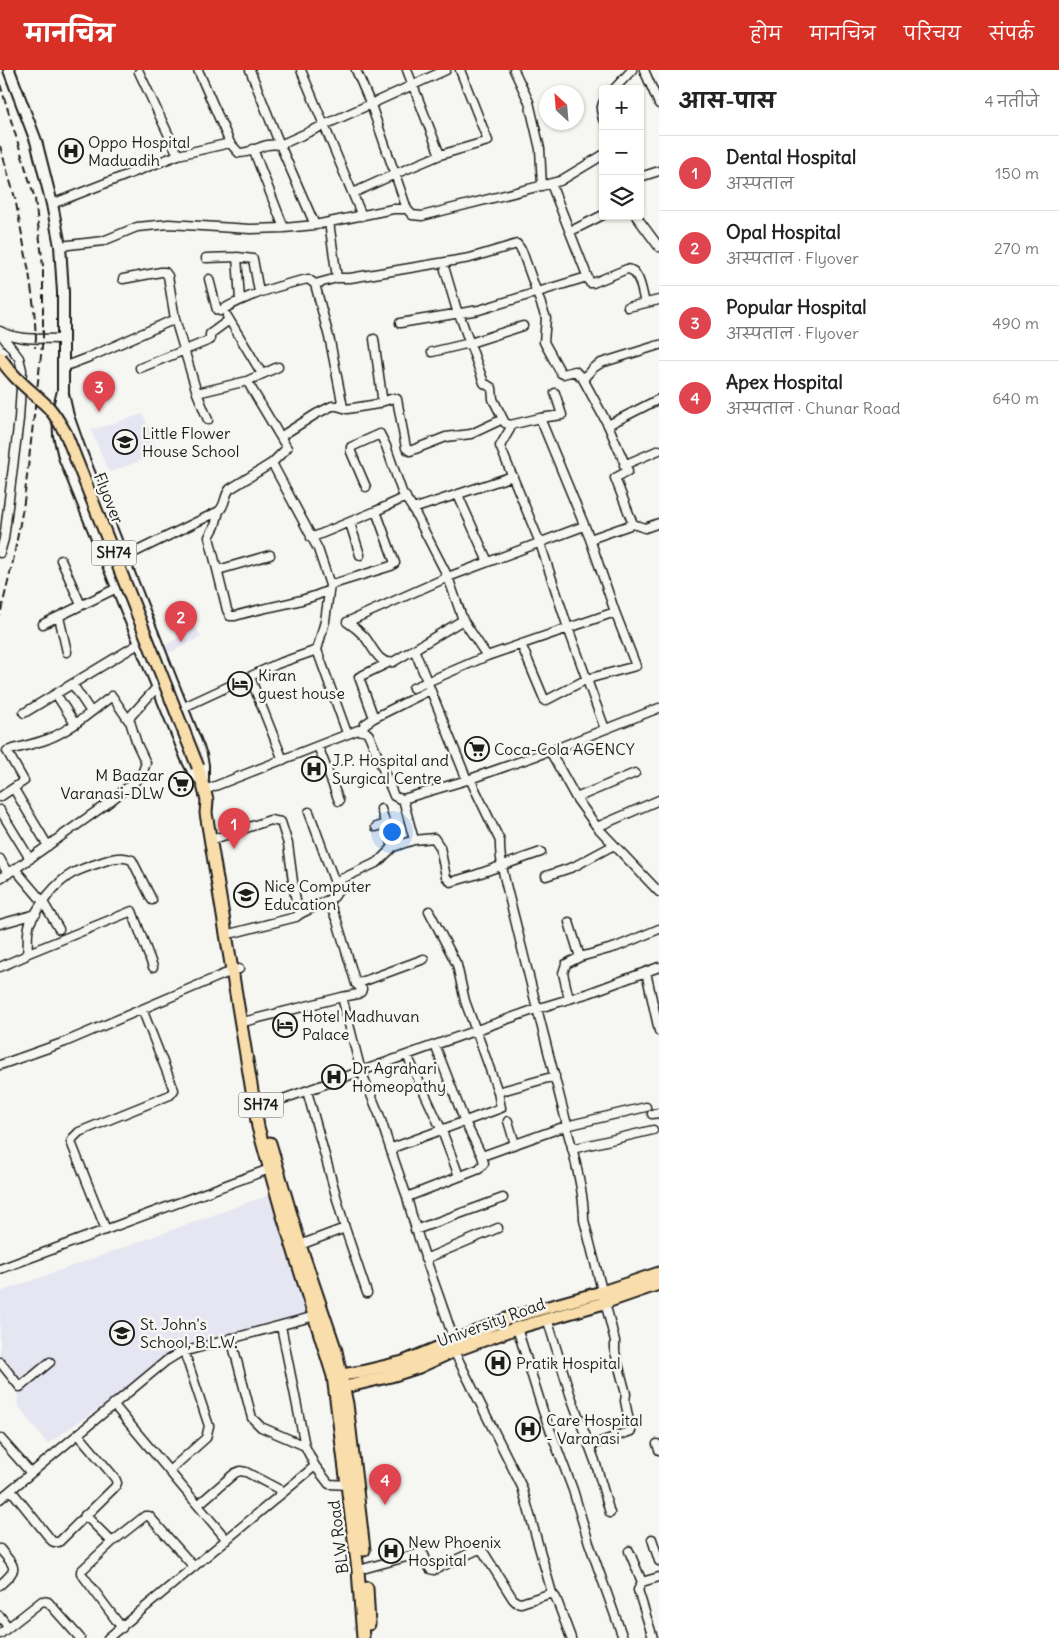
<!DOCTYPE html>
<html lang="hi">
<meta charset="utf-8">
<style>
body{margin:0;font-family:Delius,"Playpen Sans Deva",sans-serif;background:#f2f2f2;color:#222}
.controls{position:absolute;right:15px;top:15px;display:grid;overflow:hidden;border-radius:5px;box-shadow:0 1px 4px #0004}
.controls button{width:45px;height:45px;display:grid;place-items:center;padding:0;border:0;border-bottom:1px solid #e0e0e0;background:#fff;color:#222;font:25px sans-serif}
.compass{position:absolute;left:539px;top:15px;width:45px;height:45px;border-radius:50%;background:#fff;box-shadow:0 1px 4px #0004;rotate:334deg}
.you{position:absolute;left:391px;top:761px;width:18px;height:18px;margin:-12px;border:4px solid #fff;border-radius:50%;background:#1a73e8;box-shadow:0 0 0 8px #1a73e833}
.badge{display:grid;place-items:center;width:32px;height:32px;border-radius:50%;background:#d93025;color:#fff;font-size:16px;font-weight:700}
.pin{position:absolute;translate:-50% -41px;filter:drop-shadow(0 1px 2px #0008)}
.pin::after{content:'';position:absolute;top:26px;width:18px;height:15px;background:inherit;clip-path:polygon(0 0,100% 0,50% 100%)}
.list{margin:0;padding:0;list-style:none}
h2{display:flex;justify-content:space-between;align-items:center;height:65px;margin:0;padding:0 20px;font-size:21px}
h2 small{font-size:16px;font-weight:400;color:#767676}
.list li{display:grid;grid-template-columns:32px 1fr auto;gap:15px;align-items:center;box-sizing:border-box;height:75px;padding:0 20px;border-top:1px solid #e0e0e0}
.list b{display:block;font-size:19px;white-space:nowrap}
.list p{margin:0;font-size:16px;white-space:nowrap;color:#767676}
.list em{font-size:16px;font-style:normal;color:#767676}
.icon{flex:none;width:28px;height:28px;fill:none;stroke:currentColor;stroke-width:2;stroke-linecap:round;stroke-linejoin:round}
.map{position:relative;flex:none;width:659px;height:1568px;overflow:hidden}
header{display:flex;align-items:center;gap:30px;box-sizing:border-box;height:70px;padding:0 25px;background:#d93025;color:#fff}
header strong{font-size:24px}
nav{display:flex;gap:28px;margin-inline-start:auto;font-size:18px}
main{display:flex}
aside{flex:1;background:#fff}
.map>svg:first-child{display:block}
</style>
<header>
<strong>मानचित्र</strong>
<nav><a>होम</a><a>मानचित्र</a><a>परिचय</a><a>संपर्क</a></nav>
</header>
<main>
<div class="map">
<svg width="659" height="1568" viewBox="0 0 659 1568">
<rect width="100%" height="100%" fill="#f6f6f2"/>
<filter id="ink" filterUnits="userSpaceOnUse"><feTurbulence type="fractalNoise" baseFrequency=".02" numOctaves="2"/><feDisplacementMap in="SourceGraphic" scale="10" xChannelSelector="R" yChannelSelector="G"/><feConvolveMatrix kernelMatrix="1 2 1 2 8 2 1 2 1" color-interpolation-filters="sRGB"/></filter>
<g filter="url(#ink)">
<path fill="#e6e6f2" d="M 143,344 L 159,384 L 109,402 L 91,360 Z
M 196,557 L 201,567 L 167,584 L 164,577 L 183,565 L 183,563 Z
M 272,1124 L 309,1244 L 179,1283 L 47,1374 L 17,1334 L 20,1317 L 0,1296 L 0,1222 Z"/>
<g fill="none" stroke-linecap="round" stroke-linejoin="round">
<defs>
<path id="street" d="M 198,0 L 230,73
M 250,0 L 280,75 L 315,155
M 301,0 L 362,146
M 407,0 L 440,85
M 514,0 L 529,32 L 540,79 L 542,116
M 644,0 L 659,34
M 139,2 L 178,85
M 614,19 L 632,0
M 603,33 L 601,40 L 603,49
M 253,79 L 284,158
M 640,107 L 659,101
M 551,114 L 590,213 L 593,213 L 627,199 C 640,199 642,223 645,233
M 353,123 L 395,104 L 371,35 L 356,0
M 52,134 L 178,85 L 230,73 L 239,83 C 255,83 261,72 280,75 L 446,0
M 407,139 L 395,104 L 440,85 L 488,71 L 460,0
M 636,146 L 659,177
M 329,152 L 337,208 L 315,214 L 330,271 L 343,337
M 571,161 L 603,145
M 60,176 L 103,171 L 137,157 L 169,154 L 250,159 L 284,158 L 315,155 L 393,139 L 407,139 L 412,145 L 422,146 L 560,111 L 603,85
M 237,187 L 240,230
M 206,188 L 237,187 L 253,189 L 259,222
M 445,200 L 458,244 L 461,249 L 484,313 L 492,318 L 493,329 L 505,353 L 510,355 L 540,348 L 562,345 L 555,323
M 337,208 L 350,208 L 470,188 L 517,174 L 522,181 L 546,248 L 544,272 L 561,303 L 563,304 L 575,301 L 583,309 L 608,355 L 628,401 L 615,408 L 633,454 L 590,469
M 123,209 L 161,202 L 165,202 L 168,206 L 175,249 L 197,323 L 208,350
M 209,209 L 217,240 L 220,241 C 247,225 276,216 308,209 L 315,214
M 628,237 L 659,230
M 227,246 L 262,304
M 400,253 L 479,240 L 587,207
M 0,261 C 18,271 42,268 63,269
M 0,263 L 19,288 L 22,300 L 19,349 L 4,469 L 0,483
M 432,282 L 470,273 L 523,256
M 63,297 L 92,286 L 175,249
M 140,298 L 210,270 L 210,264 L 229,250
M 583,309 L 593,298 L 601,293 L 659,275
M 247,311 L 281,368
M 197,323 L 247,311 L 278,297
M 381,332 L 394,328 L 397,329 L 406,378 L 410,381 L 446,367 L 471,364 L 503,349
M 608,355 L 659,329
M 510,359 L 500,376 L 540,473 L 568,558 L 605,659
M 272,393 L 318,479 L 330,515 L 325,551 L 317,580 L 347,663
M 624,395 L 659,380
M 366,417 L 351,382 L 351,377 L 380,364 L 386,376 L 402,422 L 413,439 L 448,507 L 463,550 L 487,586 L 615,542 L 590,469 L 540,348
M 458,425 L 488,492
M 413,439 L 513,406
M 219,441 L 215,456 L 209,467 L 227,540 L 230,546 L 235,546 C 266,536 300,534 329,520
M 350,453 L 360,485
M 633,454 L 645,458 L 659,453
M 311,468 L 376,441 L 406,427
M 123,488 L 219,441 C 226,435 224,425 230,419 L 272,393 L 287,378 L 281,368 L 283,365 L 316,344 L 332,336 L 337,336 L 347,339 L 378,334 L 381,332 L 382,327 L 374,269
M 61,490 L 81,535
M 218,500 L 270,485
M 330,515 L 391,496 L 395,493 L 376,441
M 59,547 L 67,582
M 463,550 L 393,592 C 378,595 372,575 364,566 C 359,561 353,556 347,552 L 448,507 L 584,456
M 43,554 L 117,518
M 521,574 L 545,631 L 587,609 L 636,596 L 615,542
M 414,579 L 467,710 L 471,711 L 500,771 C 499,795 510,829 516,854 C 532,920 549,985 566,1051 C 566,1061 571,1071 573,1081 C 578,1103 584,1127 584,1150 L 615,1271 L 615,1282 L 626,1324 L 625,1331 L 631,1361 L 589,1376
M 250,607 L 283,690
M 73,615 L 91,642
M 413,618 L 487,586
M 56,624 L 75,654
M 182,638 L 277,594 L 317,580
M 24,643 L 140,573
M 374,648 L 359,607 L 388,593
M 361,660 L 365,654 L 374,648 L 430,620
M 318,676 L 339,731
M 550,681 L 576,728 L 597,757 L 659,822
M 14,719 L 48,776
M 205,720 L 358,660 L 366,662 L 369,665 L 394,726 L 398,728 L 403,729 L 467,710 L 550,681 L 659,638
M 0,727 L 24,711 L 7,681 C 20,677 34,674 48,669 C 71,660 92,641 112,626 L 129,651
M 576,728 L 635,703
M 403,729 L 414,770 L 434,768 L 440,777 L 446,807 L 451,812 L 475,805 L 541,782
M 381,739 L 393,777
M 0,740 L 30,789
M 376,757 L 386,754
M 597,757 L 659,730
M 217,768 L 270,750 L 281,752 L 288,774 L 294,819 L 296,831 L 299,838 L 300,844 L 296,847 L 233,863
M 0,789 L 8,804
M 15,799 L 43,832 L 59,859
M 546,806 L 573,797 L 614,775
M 0,808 L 15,799 L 108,733 L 138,709 L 143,701 L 146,693 L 137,674 L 129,648 L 158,616
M 335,812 L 378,792 L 393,777 L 414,770
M 328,830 L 337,851 L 356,914
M 429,841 L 457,895 L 465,931 L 476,961
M 300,844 L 334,827 L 338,821 L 309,742
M 569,852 L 580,887
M 0,854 L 36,844
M 26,884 L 132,841 L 153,897
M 0,897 L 25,886 L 27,883 C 29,873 26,863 30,853 C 39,835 55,813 73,803 C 81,799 90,796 99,793 C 110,789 121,785 132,790 L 152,830
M 646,902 L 659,961
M 342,927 L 361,1001 L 379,1044 L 390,1078 L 392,1078 L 501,1038 L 498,1022 L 555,1006
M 569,929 L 563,903 L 566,894 L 580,887 L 616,877 L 659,859
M 247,951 L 342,927 L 358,924 L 361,922 L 362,919 L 356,914 L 424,889
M 477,963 L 498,1022
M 435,975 L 465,1052 L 482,1086 L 484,1093 L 479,1099 L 407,1127 C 419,1177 439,1222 454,1271
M 407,985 L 442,1061 L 459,1106
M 0,995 L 65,972 L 222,905 L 239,899
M 307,1021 L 345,1158
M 255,1039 L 536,939 L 589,923 L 659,897
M 652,1044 L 659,1043
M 508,1051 L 515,1074
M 390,1078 L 407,1127
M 572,1079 L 653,1060
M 482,1086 L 566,1056 L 646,1037
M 106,1160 L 71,1072 L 73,1068 L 79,1062 L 170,1025 L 174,1020 L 142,939
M 415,1160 L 503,1128
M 300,1175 L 345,1158 L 367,1223
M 425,1189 L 498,1158
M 0,1199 L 272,1098
M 547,1248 L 570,1324 L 595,1391 L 610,1443
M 281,1256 L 305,1376
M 517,1258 L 543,1341 L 573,1420 L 589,1473 L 623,1568
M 231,1268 L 252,1348 L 261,1357 L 305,1376 L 315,1396
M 454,1281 L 522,1417 L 552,1523
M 0,1292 L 20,1317 L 50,1292
M 113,1334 L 227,1470
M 0,1368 L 31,1403
M 657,1374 L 659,1380
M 169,1401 L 206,1368 L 209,1356 L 184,1281
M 11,1420 L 52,1471 L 54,1472 L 59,1472 L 115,1417 L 117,1413 L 115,1408 L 78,1364
M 0,1429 L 166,1291 L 179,1283 L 315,1246
M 198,1435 L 235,1403 L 240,1401 L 246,1402 L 284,1422
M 85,1445 L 112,1472
M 652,1469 L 659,1491
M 0,1479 C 15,1498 20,1497 0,1515
M 629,1481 L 642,1512
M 366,1498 L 421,1483 L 424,1485 L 430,1499 L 434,1500 L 477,1480 L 481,1480 L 484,1483 L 513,1529 L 516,1532 L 521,1533 L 552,1523 L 556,1528 L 571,1568
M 0,1546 L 8,1557
M 122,1558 L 81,1503 L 81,1501 L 112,1472 L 145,1446 L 149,1446 L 194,1497
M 0,1564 L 42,1531 L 48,1532 L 80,1568
M 108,1568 L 315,1396 L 329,1414 L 348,1415
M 653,1568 L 638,1520 L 642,1512 L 659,1507"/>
<path id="secondary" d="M 9,0 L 36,71 L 52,134 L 60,176 L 63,222 L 63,321 L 58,341 L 59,365 L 64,387 L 187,689 L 194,703 L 201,710
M 63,324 L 68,346 L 79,377 L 201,685 L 203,695 L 203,709"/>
<path id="primary" d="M 198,697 L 207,730 L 206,743 L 258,1057 L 282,1143 L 333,1306 L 358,1500 L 363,1568
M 270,1073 L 300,1175 L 336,1281 L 341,1305 L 347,1334 L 364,1480
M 335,1306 L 361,1302 L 403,1292 L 509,1248 L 602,1222 L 659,1203
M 337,1319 L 391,1306 L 419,1297 L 454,1281 L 517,1258 L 604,1233 L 659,1214
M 367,1518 L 369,1554"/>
</defs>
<use href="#street" stroke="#1c1c1c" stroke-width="11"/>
<use href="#secondary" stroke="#1c1c1c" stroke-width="14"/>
<use href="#primary" stroke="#1c1c1c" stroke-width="15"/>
<use href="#street" stroke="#f6f6f2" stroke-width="8"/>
<use href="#secondary" stroke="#f6f6f2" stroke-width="10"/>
<use href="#primary" stroke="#f9deab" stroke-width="11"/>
<path stroke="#1c1c1c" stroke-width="2" stroke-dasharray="8 4" stroke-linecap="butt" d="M 0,14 L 35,129 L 43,196 L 43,268 L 24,432 L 13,491 L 0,545
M 0,76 L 15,128 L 29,202 L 34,238 L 36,268 L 35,278"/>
<defs>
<path id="primary-bridge" d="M 0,287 C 12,308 32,321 49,338 C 56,346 61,355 66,364 L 198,697"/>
</defs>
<use href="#primary-bridge" stroke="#1c1c1c" stroke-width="15" stroke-linecap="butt"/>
<use href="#primary-bridge" stroke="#f9deab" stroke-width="11"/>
</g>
</g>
<defs>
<symbol id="hospital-ring" viewBox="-11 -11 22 22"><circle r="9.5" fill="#f6f6f2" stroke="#1c1c1c" stroke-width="1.5"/><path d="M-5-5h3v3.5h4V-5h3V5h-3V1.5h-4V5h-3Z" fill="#1c1c1c"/></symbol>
<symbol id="school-ring" viewBox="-11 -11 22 22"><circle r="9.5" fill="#f6f6f2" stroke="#1c1c1c" stroke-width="1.5"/><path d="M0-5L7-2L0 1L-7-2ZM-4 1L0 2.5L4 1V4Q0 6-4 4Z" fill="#1c1c1c"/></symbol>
<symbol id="hotel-ring" viewBox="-11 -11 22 22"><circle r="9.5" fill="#f6f6f2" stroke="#1c1c1c" stroke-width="1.5"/><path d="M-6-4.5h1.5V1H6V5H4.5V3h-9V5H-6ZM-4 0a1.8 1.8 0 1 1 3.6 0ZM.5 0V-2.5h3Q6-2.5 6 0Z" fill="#1c1c1c"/></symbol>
<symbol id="supermarket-ring" viewBox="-11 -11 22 22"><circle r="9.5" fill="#f6f6f2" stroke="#1c1c1c" stroke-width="1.5"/><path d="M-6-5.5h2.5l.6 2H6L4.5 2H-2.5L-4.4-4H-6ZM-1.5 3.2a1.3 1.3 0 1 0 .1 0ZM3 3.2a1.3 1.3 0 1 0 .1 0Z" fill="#1c1c1c"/></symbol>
</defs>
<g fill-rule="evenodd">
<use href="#hospital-ring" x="57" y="67" width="28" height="28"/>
<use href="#school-ring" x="111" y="358" width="28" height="28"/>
<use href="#hotel-ring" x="226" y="600" width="28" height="28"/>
<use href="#supermarket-ring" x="463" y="665" width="28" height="28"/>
<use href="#hospital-ring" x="300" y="685" width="28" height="28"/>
<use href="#supermarket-ring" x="167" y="700" width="28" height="28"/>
<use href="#school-ring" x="232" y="811" width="28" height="28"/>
<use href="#hotel-ring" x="271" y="941" width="28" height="28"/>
<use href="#hospital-ring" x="320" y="993" width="28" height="28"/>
<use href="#school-ring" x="108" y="1249" width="28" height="28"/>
<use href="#hospital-ring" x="484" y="1279" width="28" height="28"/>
<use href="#hospital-ring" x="514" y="1345" width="28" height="28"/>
<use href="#hospital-ring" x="377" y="1467" width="28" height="28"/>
</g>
<g text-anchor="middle" stroke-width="5" stroke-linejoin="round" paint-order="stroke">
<g fill="#f6f6f2" stroke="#5d5d5c" stroke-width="1">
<rect x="91.5" y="470.5" width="45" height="25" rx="4"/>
<rect x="238.5" y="1022.5" width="45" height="25" rx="4"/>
</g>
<g font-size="15" font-weight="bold" fill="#1c1c1c">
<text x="114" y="488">SH74</text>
<text x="261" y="1040">SH74</text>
</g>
<g font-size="16" fill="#1c1c1c" stroke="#f6f6f2" text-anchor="start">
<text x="88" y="78">Oppo Hospital<tspan x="88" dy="18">Maduadih</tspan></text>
<text x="142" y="369">Little Flower<tspan x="142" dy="18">House School</tspan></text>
<text x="258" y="611">Kiran<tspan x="258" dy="18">guest house</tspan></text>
<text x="494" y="685">Coca-Cola AGENCY</text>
<text x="332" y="696">J.P. Hospital and<tspan x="332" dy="18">Surgical Centre</tspan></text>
<text x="164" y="711" text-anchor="end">M Baazar<tspan x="164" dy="18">Varanasi-DLW</tspan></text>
<text x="264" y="822">Nice Computer<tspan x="264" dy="18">Education</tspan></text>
<text x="302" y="952">Hotel Madhuvan<tspan x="302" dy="18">Palace</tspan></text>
<text x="352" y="1004">Dr Agrahari<tspan x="352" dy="18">Homeopathy</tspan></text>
<text x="140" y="1260">St. John's<tspan x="140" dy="18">School, B.L.W.</tspan></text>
<text x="516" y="1299">Pratik Hospital</text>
<text x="546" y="1356">Care Hospital<tspan x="546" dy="18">- Varanasi</tspan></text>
<text x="408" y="1478">New Phoenix<tspan x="408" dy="18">Hospital</tspan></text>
</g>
<g font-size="16" fill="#1c1c1c" stroke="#f6f6f2">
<text transform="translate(109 428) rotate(68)" y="6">Flyover</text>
<text transform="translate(491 1252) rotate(-20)" y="6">University Road</text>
<text transform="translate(338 1467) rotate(-97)" y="6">BLW Road</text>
</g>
</g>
</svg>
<div class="controls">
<button>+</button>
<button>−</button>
<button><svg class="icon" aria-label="layers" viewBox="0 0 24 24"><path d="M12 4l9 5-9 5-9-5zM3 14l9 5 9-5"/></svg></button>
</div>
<svg class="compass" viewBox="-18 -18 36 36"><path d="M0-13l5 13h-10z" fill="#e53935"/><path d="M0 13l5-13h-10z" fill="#767676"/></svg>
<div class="you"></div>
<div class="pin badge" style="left:234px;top:779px;background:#e0444e">1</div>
<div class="pin badge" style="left:181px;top:572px;background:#e0444e">2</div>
<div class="pin badge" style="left:99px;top:342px;background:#e0444e">3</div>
<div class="pin badge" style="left:385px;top:1435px;background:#e0444e">4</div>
</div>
<aside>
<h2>आस-पास<small>4 नतीजे</small></h2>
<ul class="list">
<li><span class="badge" style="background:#e0444e">1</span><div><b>Dental Hospital</b><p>अस्पताल</p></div><em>150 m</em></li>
<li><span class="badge" style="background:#e0444e">2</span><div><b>Opal Hospital</b><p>अस्पताल · Flyover</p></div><em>270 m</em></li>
<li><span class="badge" style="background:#e0444e">3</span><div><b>Popular Hospital</b><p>अस्पताल · Flyover</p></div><em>490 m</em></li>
<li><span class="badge" style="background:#e0444e">4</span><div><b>Apex Hospital</b><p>अस्पताल · Chunar Road</p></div><em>640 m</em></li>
</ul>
</aside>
</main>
